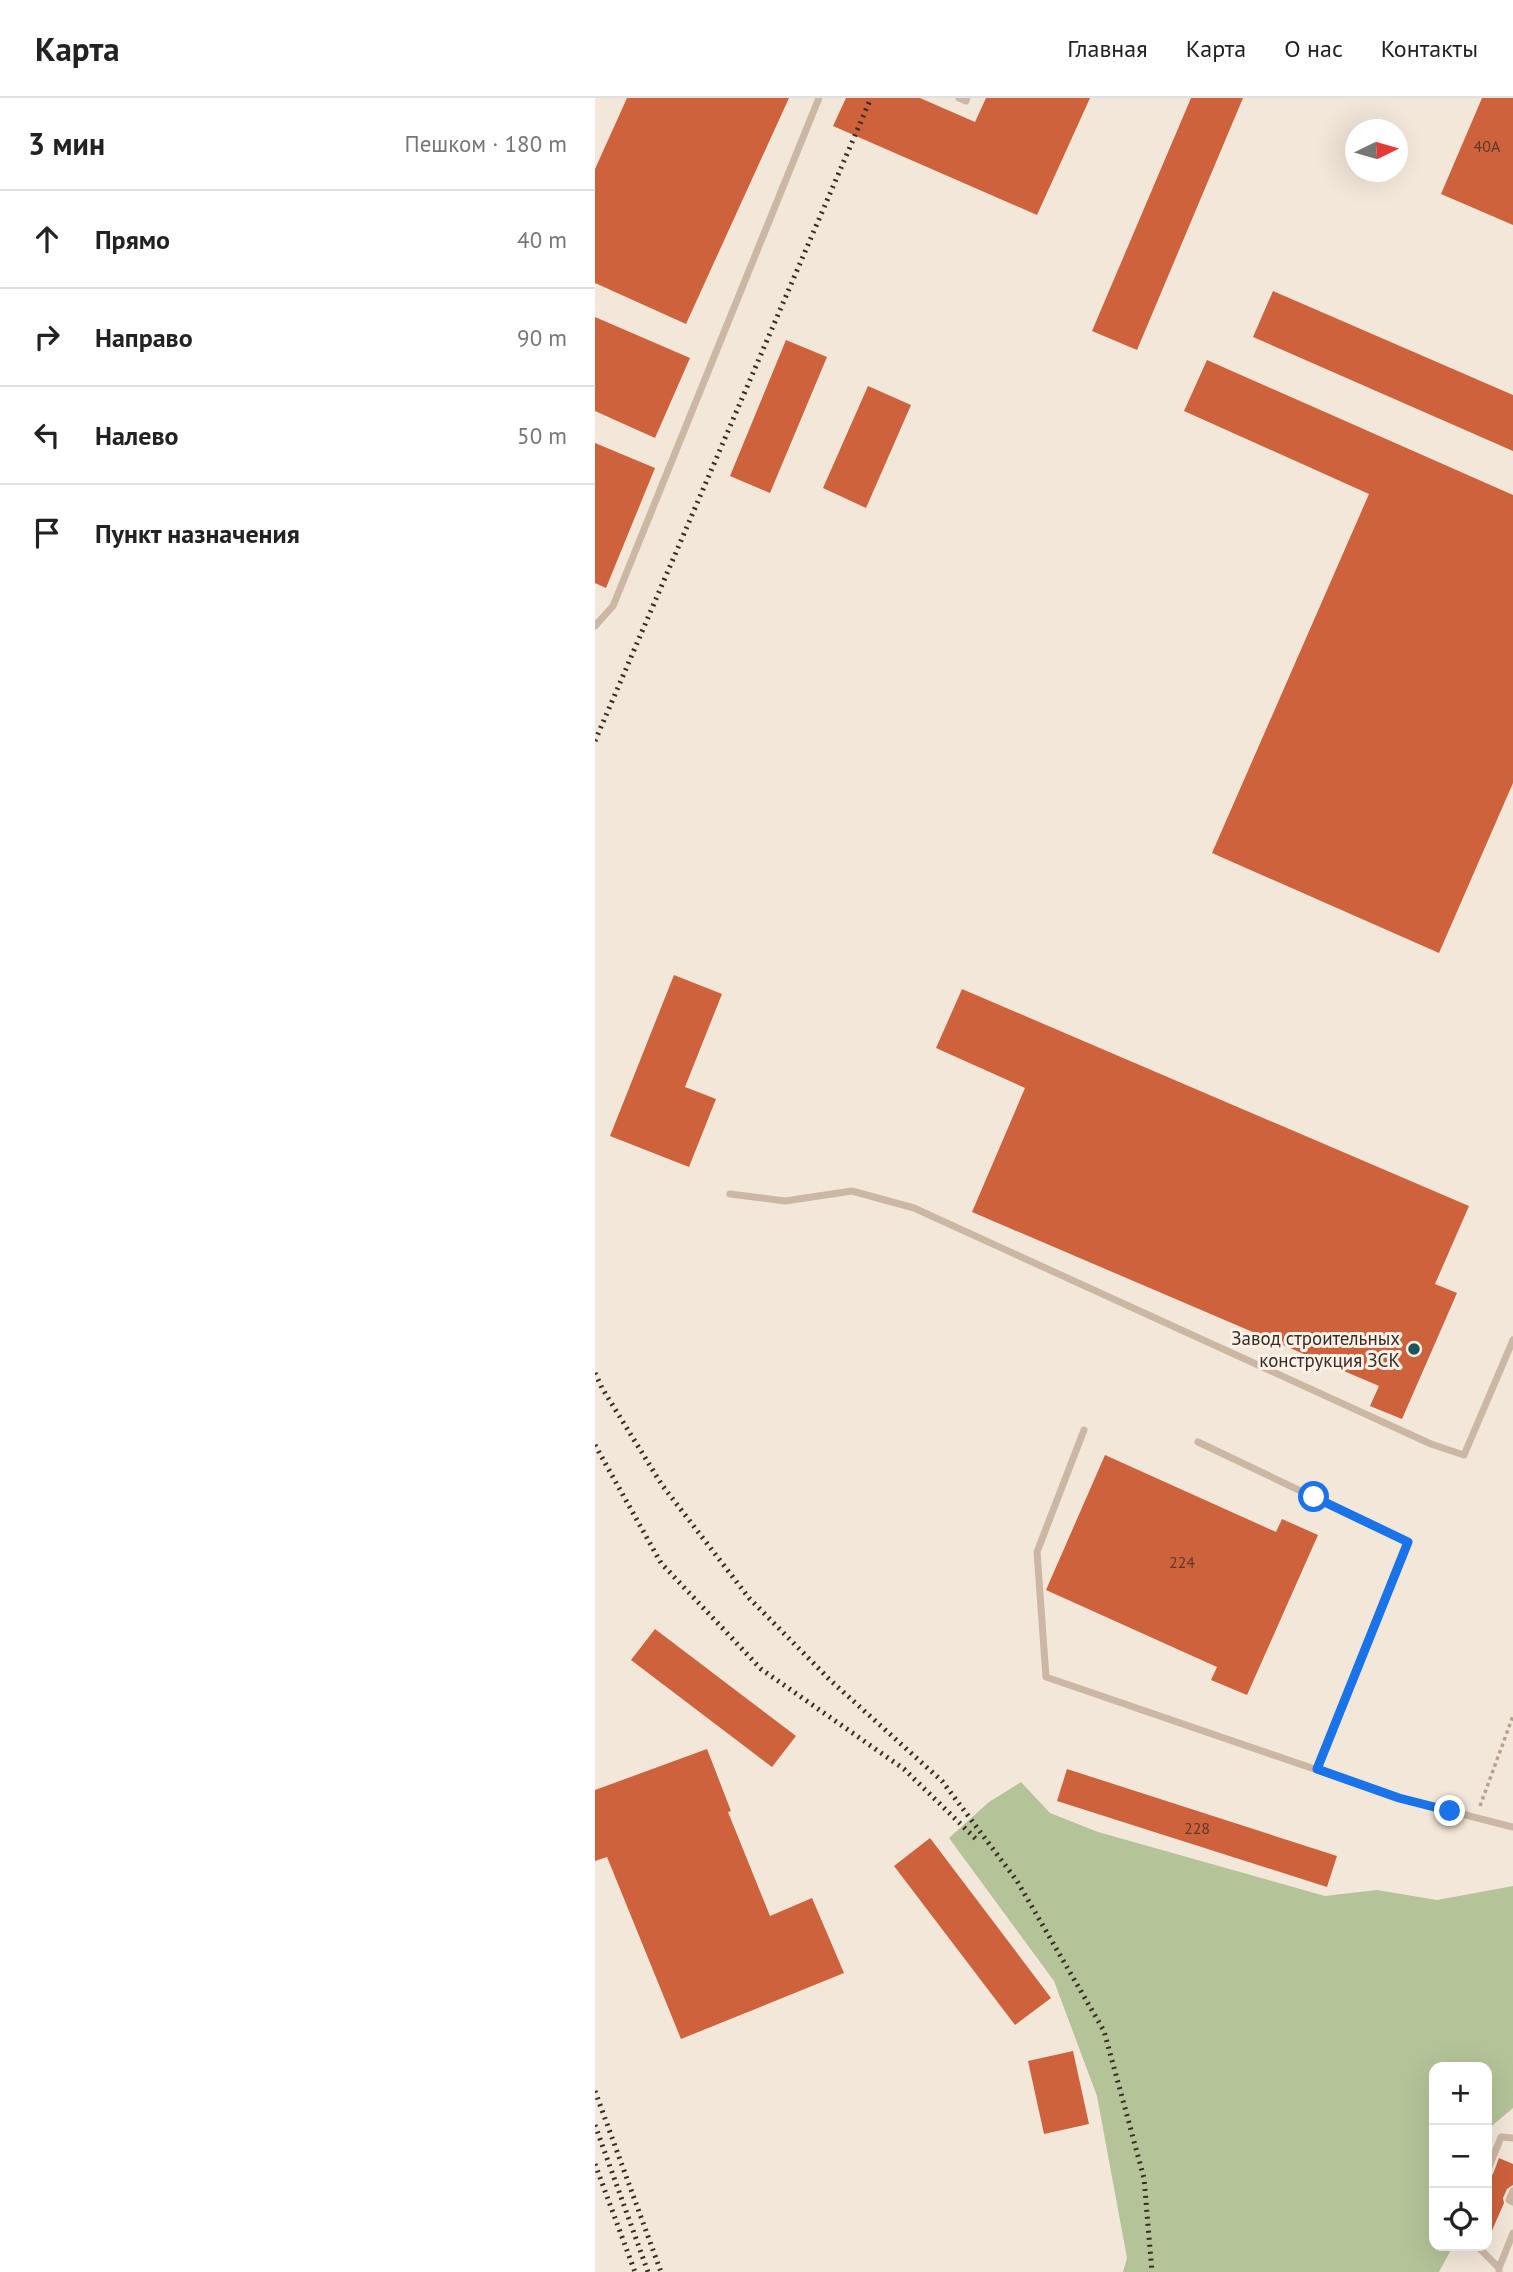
<!DOCTYPE html>
<html lang="ru">
<meta charset="utf-8">
<style>
body{margin:0;font-family:"PT Sans",sans-serif;background:#f6f6f6;color:#222}
.controls{position:absolute;right:21px;bottom:21px;display:grid;overflow:hidden;border-radius:14px;box-shadow:0 7px 28px #0002}
.controls button{width:63px;height:63px;display:grid;place-items:center;padding:0;border:0;border-bottom:2px solid #e0e0e0;background:#fff;color:#222;font:35px sans-serif}
.compass{position:absolute;left:750px;top:21px;width:63px;height:63px;border-radius:50%;background:#fff;box-shadow:0 7px 28px #0002;rotate:85deg}
.stop{position:absolute;width:21px;height:21px;margin:-16px;border:5px solid #1a73e8;border-radius:50%;background:#fff}
.stop.end{background:#1a73e8;border-color:#fff;box-shadow:0 2px 7px #0008}
.list{margin:0;padding:0;list-style:none}
h2{display:flex;justify-content:space-between;align-items:center;height:91px;margin:0;padding:0 28px;font-size:30px}
h2 small{font-size:23px;font-weight:400;color:#767676}
.list li{display:grid;grid-template-columns:46px 1fr auto;gap:21px;align-items:center;box-sizing:border-box;height:98px;padding:0 28px;border-top:2px solid #e0e0e0}
.list b{display:block;font-size:26px;white-space:nowrap}
.list em{font-size:23px;font-style:normal;color:#767676}
.icon{flex:none;width:38px;height:38px;fill:none;stroke:currentColor;stroke-width:2;stroke-linecap:round;stroke-linejoin:round}
.map{position:relative;flex:none;width:918px;height:2174px;overflow:hidden}
header{display:flex;align-items:center;gap:42px;box-sizing:border-box;height:98px;padding:0 35px;background:#fff;border-bottom:2px solid #e0e0e0}
header strong{font-size:33px}
nav{display:flex;gap:38px;margin-inline-start:auto;font-size:24px}
main{display:flex}
aside{flex:1;background:#fff}
.map>svg:first-child{display:block}
</style>
<header>
<strong>Карта</strong>
<nav><a>Главная</a><a>Карта</a><a>О нас</a><a>Контакты</a></nav>
</header>
<main>
<aside>
<h2>3 мин<small>Пешком · 180 m</small></h2>
<ul class="list">
<li><svg class="icon" aria-label="ahead" viewBox="0 0 24 24"><path d="M12 20V5M6 11l6-6 6 6"/></svg><div><b>Прямо</b></div><em>40 m</em></li>
<li><svg class="icon" aria-label="right" viewBox="0 0 24 24"><path d="M7 20v-9h11M14 6l5 5-5 5"/></svg><div><b>Направо</b></div><em>90 m</em></li>
<li><svg class="icon" aria-label="left" viewBox="0 0 24 24"><path d="M17 20v-9H6M10 6l-5 5 5 5"/></svg><div><b>Налево</b></div><em>50 m</em></li>
<li><svg class="icon" aria-label="arrive" viewBox="0 0 24 24"><path d="M6 21V4h12l-3 4 3 4H6"/></svg><div><b>Пункт назначения</b></div></li>
</ul>
</aside>
<div class="map">
<svg width="918" height="2174" viewBox="0 0 918 2174">
<rect width="100%" height="100%" fill="#f3e7d9"/>
<path fill="#b4c398" d="M 426,1684 L 455,1715 L 503,1734 L 730,1798 L 782,1792 L 842,1802 L 918,1788 L 918,2010 L 892,2032 L 892,1969 L 839,1969 L 839,2148 L 858,2148 L 844,2174 L 528,2174 L 532,2160 L 502,1998 L 459,1883 L 354,1740 L 394,1704 Z"/>
<path fill="#ce623c" d="M 32,0 L 194,0 L 91,226 L 0,185 L 0,71 Z
M 251,0 L 325,0 L 380,24 L 391,0 L 495,0 L 442,117 L 238,28 Z
M 596,0 L 648,0 L 542,252 L 497,233 Z
M 887,0 L 918,0 L 918,127 L 846,96 Z
M 678,193 L 918,297 L 918,353 L 658,239 Z
M 0,219 L 95,260 L 60,340 L 0,313 Z
M 191,242 L 232,259 L 175,395 L 135,378 Z
M 612,262 L 918,397 L 918,685 L 844,855 L 617,755 L 774,396 L 589,313 Z
M 273,288 L 316,307 L 271,410 L 228,390 Z
M 0,345 L 60,370 L 11,490 L 0,485 Z
M 79,877 L 127,896 L 90,989 L 121,1001 L 94,1069 L 15,1038 Z
M 367,891 L 874,1108 L 840,1186 L 862,1195 L 807,1321 L 775,1308 L 784,1288 L 377,1114 L 430,990 L 341,950 Z
M 510,1357 L 681,1434 L 687,1421 L 723,1437 L 652,1597 L 616,1582 L 622,1569 L 451,1492 Z
M 60,1531 L 201,1638 L 177,1669 L 36,1562 Z
M 112,1651 L 136,1713 L 133,1714 L 175,1818 L 217,1800 L 249,1875 L 86,1941 L 12,1759 L 0,1763 L 0,1692 Z
M 472,1671 L 742,1758 L 732,1789 L 462,1703 Z
M 335,1740 L 456,1900 L 420,1927 L 299,1768 Z
M 478,1953 L 494,2026 L 449,2036 L 433,1963 Z
M 904,2060 L 918,2066 L 918,2087 L 912,2091 L 908,2100 L 909,2105 L 892,2144 L 892,2083 L 898,2076 Z"/>
<g fill="none" stroke-linecap="round" stroke-linejoin="round">
<path stroke="#b8a18e" stroke-width="3.5" stroke-dasharray="3.5 3.5" stroke-linecap="butt" d="M 885,1708 L 918,1618"/>
<path stroke="#ccb7a4" stroke-width="7" d="M 364,0 L 371,3 L 372,0
M 0,528 L 18,508 L 224,0
M 135,1096 L 190,1103 L 257,1093 L 319,1110 L 836,1346 L 869,1357 L 918,1242
M 489,1332 L 442,1454 L 451,1579 L 804,1700 L 918,1729
M 603,1344 L 813,1444 L 722,1671
M 892,2074 L 906,2039 L 918,2040
M 918,2093 L 914,2102 L 918,2104
M 882,2148 L 904,2170 L 904,2173
M 904,2170 L 918,2135"/>
<path stroke="#372c26" stroke-width="5" stroke-dasharray="2 5" stroke-linecap="butt" d="M 0,643 L 276,0
M 0,1275 L 7,1290 L 67,1387 L 154,1500 L 235,1582 L 347,1683 L 422,1783 L 509,1933 L 549,2080 L 557,2174
M 0,1347 L 66,1465 L 166,1571 L 309,1671 L 383,1743
M 0,1993 L 66,2174
M 0,2027 L 53,2174
M 0,2066 L 40,2174"/>
</g>
<g fill="none" stroke-linecap="round" stroke-linejoin="round">
<path stroke="#1a73e8" stroke-width="9" d="M 719,1399 L 813,1444 L 722,1671 L 804,1700 L 855,1713"/>
</g>
<circle fill="#19565b" stroke="#fbf1e6" stroke-width="2.5" cx="819" cy="1251" r="7"/>
<g text-anchor="middle" stroke-width="6" stroke-linejoin="round" paint-order="stroke">
<g font-size="16" fill="#5d3a2c">
<text x="892" y="54">40А</text>
<text x="587" y="1470">224</text>
<text x="602" y="1736">228</text>
</g>
<g font-size="19" fill="#372c26" stroke="#fbf1e6" text-anchor="end">
<text x="805" y="1247">Завод строительных<tspan x="805" dy="22">конструкция ЗСК</tspan></text>
</g>
</g>
</svg>
<div class="controls">
<button>+</button>
<button>−</button>
<button><svg class="icon" aria-label="locate" viewBox="0 0 24 24"><circle cx="12" cy="12" r="6"/><path d="M12 2v4M12 18v4M2 12h4M18 12h4"/></svg></button>
</div>
<svg class="compass" viewBox="-18 -18 36 36"><path d="M0-13l5 13h-10z" fill="#e53935"/><path d="M0 13l5-13h-10z" fill="#767676"/></svg>
<div class="stop" style="left:719px;top:1399px"></div>
<div class="stop end" style="left:855px;top:1713px"></div>
</div>
</main>
